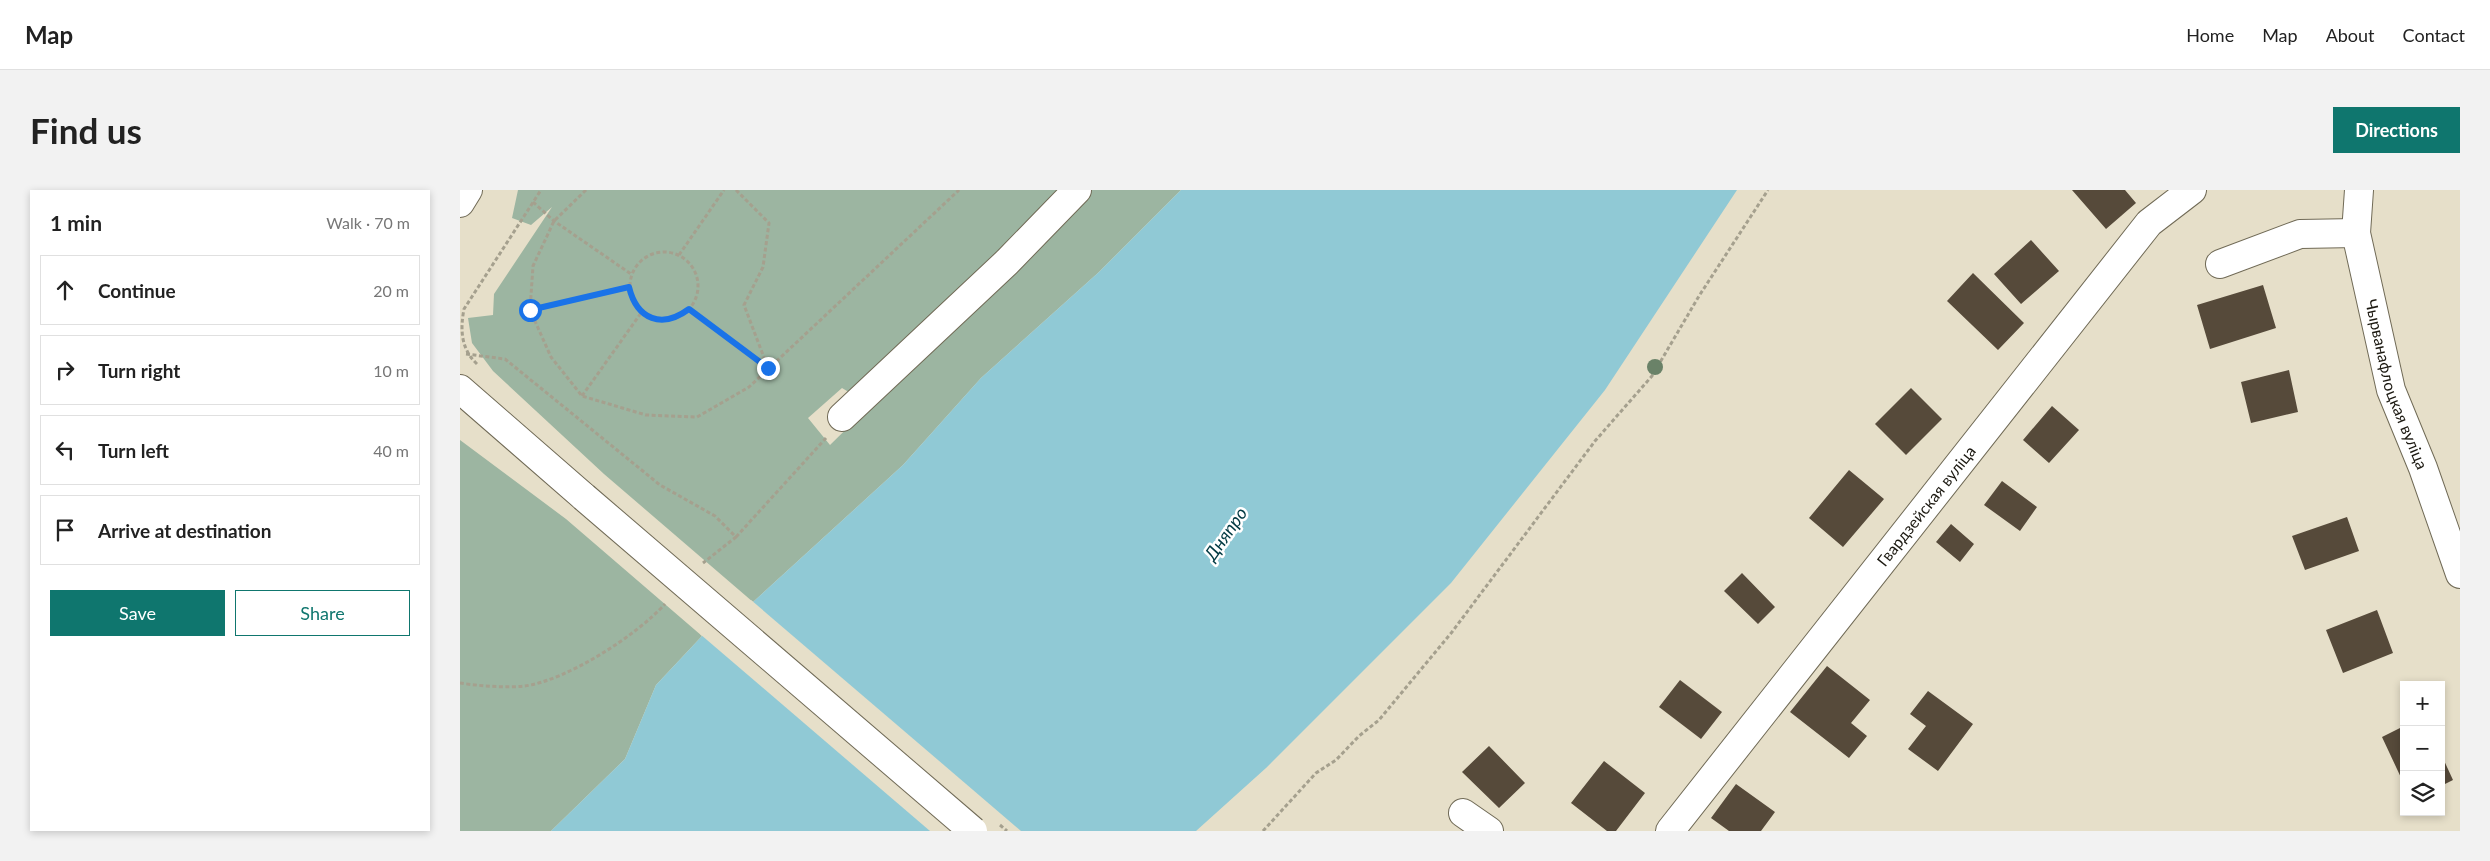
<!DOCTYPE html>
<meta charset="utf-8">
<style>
body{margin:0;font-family:Lato,sans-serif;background:#f2f2f2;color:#222}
.controls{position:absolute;right:15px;bottom:15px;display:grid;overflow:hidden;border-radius:0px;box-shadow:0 2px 8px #0003}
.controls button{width:45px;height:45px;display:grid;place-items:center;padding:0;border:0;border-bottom:1px solid #e0e0e0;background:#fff;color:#222;font:25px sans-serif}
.stop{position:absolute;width:15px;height:15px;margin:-11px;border:4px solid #1a73e8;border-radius:50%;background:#fff}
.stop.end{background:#1a73e8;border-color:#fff;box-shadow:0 1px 5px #0008}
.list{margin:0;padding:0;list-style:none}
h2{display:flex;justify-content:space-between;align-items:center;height:65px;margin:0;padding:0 20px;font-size:21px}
h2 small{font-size:16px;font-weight:400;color:#767676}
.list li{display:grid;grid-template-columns:32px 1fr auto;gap:15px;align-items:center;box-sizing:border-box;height:70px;margin:0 10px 10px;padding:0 10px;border:1px solid #e0e0e0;border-radius:0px}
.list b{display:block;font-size:19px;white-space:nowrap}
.list em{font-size:16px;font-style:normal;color:#767676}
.actions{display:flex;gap:10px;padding:15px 20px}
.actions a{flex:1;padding:11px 0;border:1px solid #0f766e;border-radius:0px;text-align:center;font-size:18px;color:#0f766e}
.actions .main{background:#0f766e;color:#fff}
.icon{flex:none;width:28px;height:28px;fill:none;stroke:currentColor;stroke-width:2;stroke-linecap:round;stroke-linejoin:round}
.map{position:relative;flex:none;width:2000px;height:641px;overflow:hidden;border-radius:0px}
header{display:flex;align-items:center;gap:30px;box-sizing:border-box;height:70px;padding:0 25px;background:#fff;border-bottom:1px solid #e0e0e0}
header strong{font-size:24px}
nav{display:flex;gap:28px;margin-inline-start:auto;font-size:18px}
.intro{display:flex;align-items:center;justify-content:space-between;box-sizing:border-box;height:120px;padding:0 30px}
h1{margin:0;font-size:35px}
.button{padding:12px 22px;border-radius:0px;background:#0f766e;color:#fff;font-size:18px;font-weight:700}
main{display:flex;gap:30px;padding:0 30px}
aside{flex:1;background:#fff;border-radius:0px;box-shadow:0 2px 8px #0003}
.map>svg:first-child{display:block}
</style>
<header>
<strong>Map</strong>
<nav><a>Home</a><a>Map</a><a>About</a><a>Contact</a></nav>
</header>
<div class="intro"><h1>Find us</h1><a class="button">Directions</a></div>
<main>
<aside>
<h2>1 min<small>Walk · 70 m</small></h2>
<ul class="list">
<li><svg class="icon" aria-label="ahead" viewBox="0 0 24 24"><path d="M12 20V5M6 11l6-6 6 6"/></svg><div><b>Continue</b></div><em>20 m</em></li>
<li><svg class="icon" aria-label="right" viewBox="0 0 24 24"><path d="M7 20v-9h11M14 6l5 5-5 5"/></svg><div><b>Turn right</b></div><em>10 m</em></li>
<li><svg class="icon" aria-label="left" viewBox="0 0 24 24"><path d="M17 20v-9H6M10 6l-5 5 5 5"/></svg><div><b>Turn left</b></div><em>40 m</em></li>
<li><svg class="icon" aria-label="arrive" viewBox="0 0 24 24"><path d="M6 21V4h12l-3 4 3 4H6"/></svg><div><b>Arrive at destination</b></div></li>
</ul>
<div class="actions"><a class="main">Save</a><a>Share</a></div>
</aside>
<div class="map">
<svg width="2000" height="641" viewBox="0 0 2000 641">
<rect width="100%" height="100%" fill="#e6dfc9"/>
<path fill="#9cb5a1" d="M 58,0 L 609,0 L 392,204 L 382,198 L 348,228 L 370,255 L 630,0 L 721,0 L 639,82 L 521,188 L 443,275 L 293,412 L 144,284 L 33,181 L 12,153 L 8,128 L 33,125 L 34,104 L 92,17 L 71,35 L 52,28 Z
M 0,250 L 106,329 L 242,446 L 196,495 L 165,569 L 91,641 L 0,641 Z"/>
<path fill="#90c9d5" d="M 721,0 L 1277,0 L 1145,200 L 991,393 L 806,578 L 736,641 L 91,641 L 165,569 L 196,495 L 242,446 L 293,412 L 443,275 L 521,188 L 639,82 Z"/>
<path fill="#e6dfc9" d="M 291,410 L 561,641 L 470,641 L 240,444 Z"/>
<path fill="#564a3a" d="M 1612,0 L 1665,0 L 1676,13 L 1646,39 Z
M 1571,50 L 1599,81 L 1561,114 L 1534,84 Z
M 1513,83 L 1564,133 L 1538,160 L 1487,111 Z
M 1803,95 L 1816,138 L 1750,159 L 1737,115 Z
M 1829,180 L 1838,222 L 1791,233 L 1781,192 Z
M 1451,198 L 1482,229 L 1446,265 L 1415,234 Z
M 1592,216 L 1619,240 L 1589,273 L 1563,250 Z
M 1389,280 L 1424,309 L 1383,357 L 1349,328 Z
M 1542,291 L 1577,317 L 1560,341 L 1524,315 Z
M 1887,327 L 1899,361 L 1845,380 L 1832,346 Z
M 1491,334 L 1514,354 L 1500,372 L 1476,352 Z
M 1282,383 L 1315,417 L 1298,434 L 1264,401 Z
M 1917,420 L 1933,463 L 1883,483 L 1866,440 Z
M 1367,476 L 1410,510 L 1391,533 L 1407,546 L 1389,568 L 1330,522 Z
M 1220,490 L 1262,522 L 1241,549 L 1199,517 Z
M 1468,501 L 1513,534 L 1478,581 L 1448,559 L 1466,536 L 1450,524 Z
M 1944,536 L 1944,594 L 1922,547 Z
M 1029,556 L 1065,593 L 1039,618 L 1002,582 Z
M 1981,564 L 1993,590 L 1981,596 Z
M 1144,571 L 1185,603 L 1156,641 L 1147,641 L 1111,613 Z
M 1276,594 L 1315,622 L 1301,641 L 1269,641 L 1251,628 Z"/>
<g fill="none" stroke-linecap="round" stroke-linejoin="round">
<defs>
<g id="minor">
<path id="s1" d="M 1899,0 L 1896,43 L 1931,200 L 1963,278 L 2000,384"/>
<path d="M 0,13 L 8,0"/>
<path d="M 1760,74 L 1840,44 L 1896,43"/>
<path d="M 382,227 L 547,72 L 617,0"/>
<path d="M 1003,623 L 1029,641"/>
<path id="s2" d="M 1210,641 L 1689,33 L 1732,0"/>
</g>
<path id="major" d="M 0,199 L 124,307"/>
</defs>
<use href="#minor" stroke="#706a56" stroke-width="30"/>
<use href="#major" stroke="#706a56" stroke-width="30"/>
<path stroke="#a5a08e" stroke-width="3" stroke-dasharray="4 2.5" stroke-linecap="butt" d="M 126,0 L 94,31 L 73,76 L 70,120 L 91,167 L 122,206 L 186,225 L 237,227 L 289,197 L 499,0
M 276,0 L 309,33 L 303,77 L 284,115 L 308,178
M 73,12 L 94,31 L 171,84
M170 96a34 34 0 1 1 68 0a34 34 0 1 1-68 0Z
M 219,65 L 264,0
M 229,119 L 307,177
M 70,120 L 169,97
M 6,164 L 45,169 L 200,295 L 255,326 L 276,347 L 243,373
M 17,174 C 1,159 0,140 4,119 L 81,0
M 122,206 L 181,123
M 276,347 L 366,248
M 0,493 C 20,496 45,498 65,496 C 107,490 176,446 205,414
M 803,641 L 856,583 L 876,570 L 899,546 L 919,530 L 992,442 L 1135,251 L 1192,186 L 1239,106 L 1308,0"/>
<use href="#minor" stroke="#fff" stroke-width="28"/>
<use href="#major" stroke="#fff" stroke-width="28"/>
<defs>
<path id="major-bridge" d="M 124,307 L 513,641"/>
</defs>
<use href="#major-bridge" stroke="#706a56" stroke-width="30" stroke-linecap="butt"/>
<path stroke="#a5a08e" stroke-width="3" stroke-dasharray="4 2.5" stroke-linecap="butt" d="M 540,635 L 547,641"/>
<use href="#major-bridge" stroke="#fff" stroke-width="28"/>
</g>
<circle fill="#6a8268" cx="1195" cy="177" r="8"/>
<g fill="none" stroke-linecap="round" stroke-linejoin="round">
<path stroke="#1a73e8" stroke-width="6" d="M 70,120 L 169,97 C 177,130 202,139 229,119 L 308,178"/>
</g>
<g text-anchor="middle" stroke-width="5" stroke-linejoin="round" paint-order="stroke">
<g font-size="16" fill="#1c1911" stroke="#fff">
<text dy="6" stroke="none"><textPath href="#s1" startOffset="200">Чырванафлоцкая вуліца</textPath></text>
<text dy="6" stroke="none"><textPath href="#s2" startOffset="414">Гвардзейская вуліца</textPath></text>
</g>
<g font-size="18" font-style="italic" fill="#013942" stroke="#fff">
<text transform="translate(766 344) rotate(-55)" y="6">Дняпро</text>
</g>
</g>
</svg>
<div class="controls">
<button>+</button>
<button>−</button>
<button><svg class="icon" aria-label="layers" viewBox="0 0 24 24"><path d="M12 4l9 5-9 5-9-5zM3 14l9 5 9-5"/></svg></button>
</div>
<div class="stop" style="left:70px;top:120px"></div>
<div class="stop end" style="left:308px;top:178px"></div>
</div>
</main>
